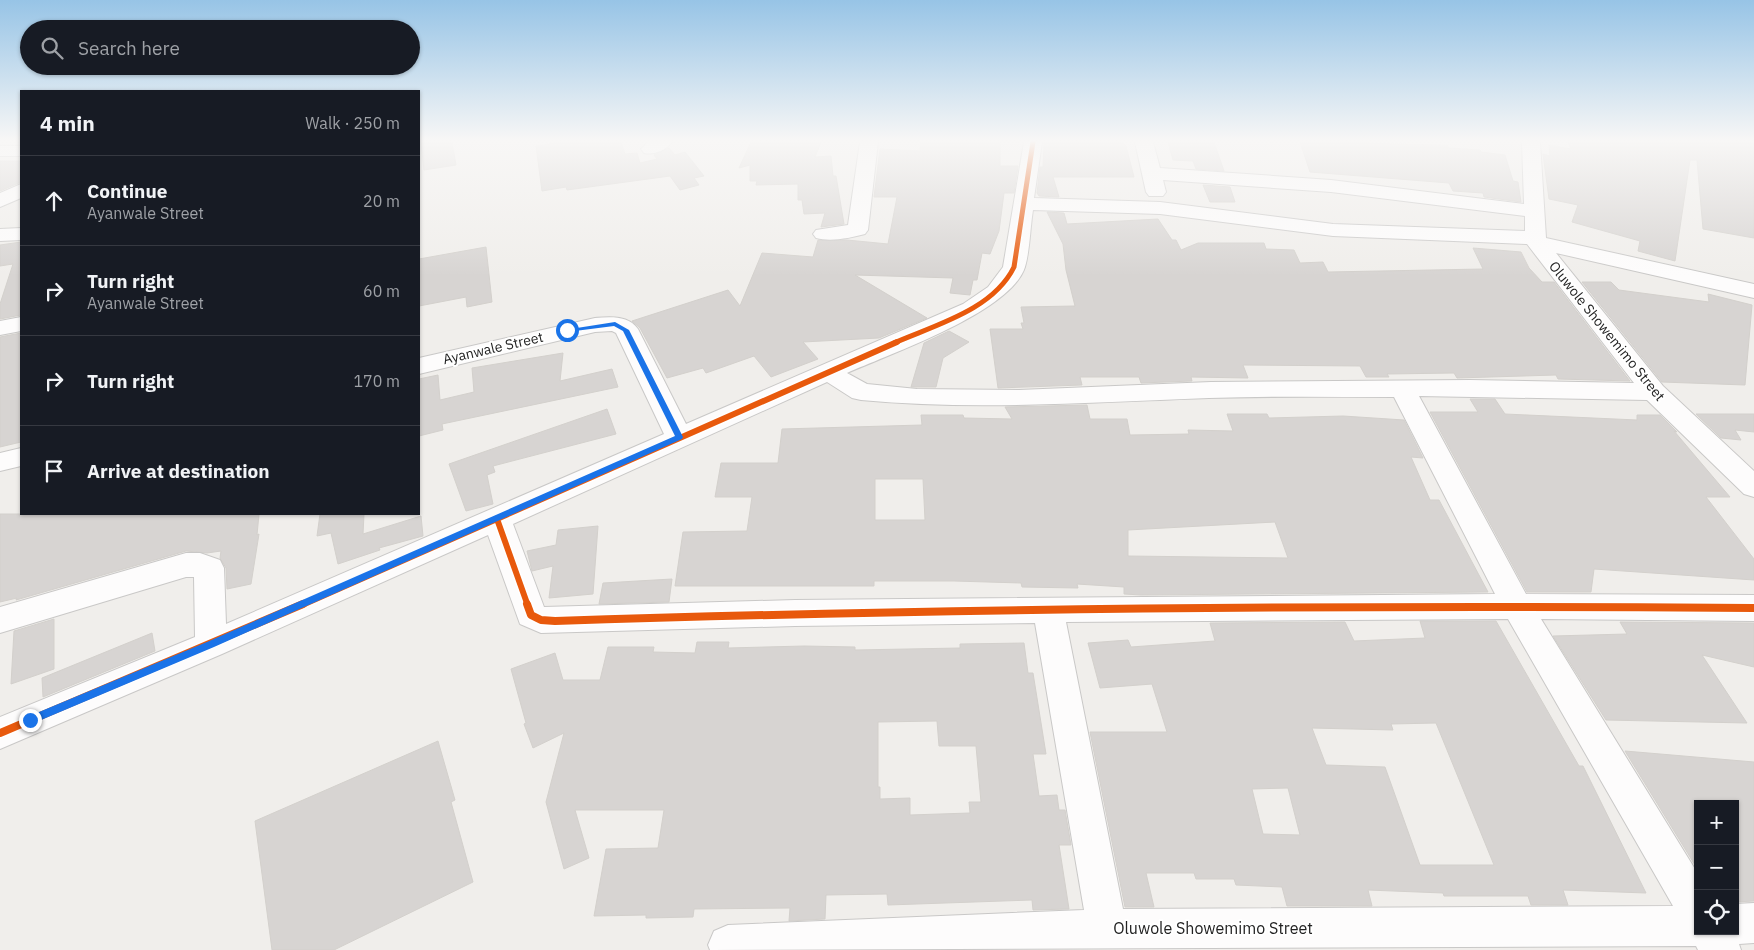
<!DOCTYPE html>
<meta charset="utf-8">
<style>
body{margin:0;font-family:"IBM Plex Sans",sans-serif;background:#242831;color:#f1f3f6}
.controls{position:absolute;right:15px;bottom:15px;display:grid;overflow:hidden;border-radius:0px;box-shadow:0 1px 4px #0004}
.controls button{width:45px;height:45px;display:grid;place-items:center;padding:0;border:0;border-bottom:1px solid #363941;background:#171b24;color:#f1f3f6;font:25px sans-serif}
.stop{position:absolute;width:15px;height:15px;margin:-11px;border:4px solid #1a73e8;border-radius:50%;background:#fff}
.stop.end{background:#1a73e8;border-color:#fff;box-shadow:0 1px 5px #0008}
.list{margin:0;padding:0;list-style:none}
h2{display:flex;justify-content:space-between;align-items:center;height:65px;margin:0;padding:0 20px;font-size:21px}
h2 small{font-size:16px;font-weight:400;color:#9ea1a6}
.list li{display:grid;grid-template-columns:32px 1fr auto;gap:15px;align-items:center;box-sizing:border-box;height:90px;padding:0 20px;border-top:1px solid #363941}
.list b{display:block;font-size:19px;white-space:nowrap}
.list p{margin:0;font-size:16px;white-space:nowrap;color:#9ea1a6}
.list em{font-size:16px;font-style:normal;color:#9ea1a6}
.icon{flex:none;width:28px;height:28px;fill:none;stroke:currentColor;stroke-width:2;stroke-linecap:round;stroke-linejoin:round}
.map{position:relative;flex:none;width:1754px;height:950px;overflow:hidden}
.search{position:absolute;background:#171b24;box-shadow:0 1px 4px #0004;left:20px;top:20px;width:400px;height:55px;display:flex;align-items:center;gap:12px;box-sizing:border-box;padding:0 18px;border-radius:28px;color:#9ea1a6;font-size:19px}
.panel{position:absolute;background:#171b24;box-shadow:0 1px 4px #0004;left:20px;top:90px;width:400px;height:425px;border-radius:0px}
.map>svg:first-child{display:block}
</style>
<div class="map">
<svg width="1754" height="950" viewBox="0 0 1754 950">
<rect width="100%" height="100%" fill="#f0eeeb"/>
<path fill="#d7d4d2" stroke="#d3d0cc" fill-rule="evenodd" d="M 421,142 L 452,142 L 456,165 L 424,170 Z
M 562,142 L 621,142 L 625,154 L 637,153 L 640,163 L 657,159 L 654,155 L 669,148 L 675,155 L 685,152 L 704,176 L 694,178 L 699,185 L 680,190 L 670,176 L 567,190 L 566,187 L 542,191 L 536,146 Z
M 751,142 L 821,142 L 815,157 L 831,156 L 833,176 L 836,176 L 844,224 L 821,227 L 825,213 L 804,214 L 802,200 L 798,200 L 798,184 L 756,185 L 757,181 L 750,181 L 750,165 L 739,168 Z
M 921,142 L 1000,142 L 1000,166 L 1018,166 L 1014,193 L 1004,193 L 999,231 L 990,254 L 982,253 L 977,280 L 973,280 L 970,295 L 950,293 L 953,278 L 855,275 L 927,318 L 879,338 L 803,342 L 818,359 L 771,377 L 754,356 L 706,373 L 703,368 L 667,378 L 640,328 L 632,321 L 728,290 L 740,306 L 762,253 L 813,257 L 818,240 L 847,240 L 888,244 L 897,197 L 874,197 L 880,149 L 920,151 Z
M 1044,142 L 1122,142 L 1126,146 L 1134,177 L 1053,177 L 1059,197 L 1039,196 L 1037,193 L 1040,167 L 1043,167 Z
M 1168,142 L 1214,142 L 1224,171 L 1196,169 L 1193,161 L 1173,160 Z
M 1300,142 L 1447,145 L 1449,148 L 1480,150 L 1481,152 L 1505,155 L 1513,181 L 1518,182 L 1521,202 L 1484,197 L 1483,193 L 1453,191 L 1449,183 L 1310,172 Z
M 1568,142 L 1754,142 L 1754,238 L 1703,229 L 1697,160 L 1690,160 L 1675,261 L 1638,251 L 1640,241 L 1572,222 L 1578,205 L 1549,199 L 1543,154 L 1550,156 L 1549,145 L 1571,149 Z
M 0,161 L 21,161 L 21,182 L 0,191 Z
M 1203,185 L 1230,187 L 1235,202 L 1210,202 Z
M 1047,212 L 1064,213 L 1067,224 L 1158,219 L 1172,240 L 1176,240 L 1181,250 L 1198,243 L 1264,243 L 1266,249 L 1294,250 L 1300,263 L 1323,262 L 1328,272 L 1483,269 L 1473,248 L 1521,252 L 1529,268 L 1542,282 L 1554,282 L 1630,381 L 1558,379 L 1556,375 L 1457,378 L 1454,373 L 1387,374 L 1389,377 L 1366,377 L 1360,366 L 1243,365 L 1248,378 L 1191,377 L 1192,381 L 1141,383 L 1139,377 L 1080,377 L 1082,385 L 998,388 L 990,329 L 1023,329 L 1021,323 L 1024,323 L 1021,307 L 1075,306 L 1066,270 L 1063,244 Z
M 21,242 L 21,315 L 0,319 L 0,304 L 13,264 L 0,266 L 0,245 Z
M 486,247 L 492,302 L 467,307 L 466,297 L 419,306 L 419,259 Z
M 1582,282 L 1611,282 L 1619,290 L 1709,302 L 1708,294 L 1752,305 L 1745,385 L 1662,382 Z
M 949,331 L 969,342 L 943,358 L 936,387 L 911,387 L 924,343 Z
M 21,333 L 21,442 L 0,447 L 0,337 Z
M 563,353 L 560,381 L 612,369 L 618,387 L 442,424 L 443,430 L 419,436 L 419,379 L 438,375 L 440,400 L 474,392 L 472,368 Z
M 1470,399 L 1495,399 L 1505,414 L 1637,420 L 1637,415 L 1660,415 L 1677,432 L 1674,431 L 1730,497 L 1706,497 L 1754,559 L 1754,580 L 1594,569 L 1591,592 L 1527,592 L 1430,412 L 1478,412 Z
M 1087,405 L 1090,419 L 1127,419 L 1130,435 L 1189,434 L 1188,430 L 1233,431 L 1227,414 L 1267,414 L 1269,418 L 1343,416 L 1404,420 L 1423,458 L 1411,457 L 1430,500 L 1439,500 L 1488,592 L 1141,595 L 1124,594 L 1124,587 L 1077,584 L 1078,588 L 1022,587 L 1021,583 L 954,581 L 874,581 L 874,586 L 675,586 L 683,532 L 747,531 L 752,497 L 715,497 L 721,463 L 778,463 L 782,429 L 922,425 L 921,415 L 963,415 L 964,418 L 1012,419 L 1005,407 ZM 875,479 L 923,479 L 925,520 L 875,520 ZM 1275,522 L 1288,558 L 1128,556 L 1128,530 Z
M 607,409 L 616,434 L 493,466 L 495,472 L 487,475 L 493,504 L 466,511 L 449,464 Z
M 1696,414 L 1754,414 L 1754,432 L 1735,430 L 1741,440 L 1721,438 Z
M 0,514 L 259,514 L 257,535 L 259,534 L 251,584 L 227,589 L 226,568 L 220,558 L 221,551 L 207,553 L 186,551 L 16,600 L 17,598 L 0,602 Z
M 320,514 L 364,514 L 363,534 L 421,516 L 423,536 L 379,548 L 380,550 L 338,564 L 331,533 L 317,536 Z
M 598,526 L 593,594 L 549,598 L 553,566 L 532,571 L 527,551 L 556,545 L 558,530 Z
M 672,579 L 669,602 L 599,604 L 603,583 Z
M 54,619 L 54,669 L 11,684 L 14,631 Z
M 1420,621 L 1496,621 L 1579,766 L 1583,766 L 1646,893 L 1563,890 L 1568,905 L 1531,905 L 1528,896 L 1444,896 L 1443,893 L 1368,890 L 1372,906 L 1287,906 L 1282,887 L 1236,885 L 1234,879 L 1196,879 L 1194,873 L 1146,873 L 1154,907 L 1125,907 L 1090,732 L 1167,732 L 1152,684 L 1100,688 L 1088,643 L 1128,640 L 1131,647 L 1215,641 L 1210,623 L 1345,622 L 1354,641 L 1425,638 ZM 1436,723 L 1494,865 L 1420,865 L 1385,767 L 1326,765 L 1312,728 L 1393,730 L 1391,724 ZM 1288,788 L 1300,835 L 1263,834 L 1252,789 Z
M 1620,622 L 1754,623 L 1754,667 L 1702,655 L 1747,723 L 1606,720 L 1553,636 L 1627,634 Z
M 152,633 L 155,651 L 43,697 L 42,678 Z
M 697,642 L 729,642 L 728,648 L 804,646 L 855,647 L 855,650 L 960,648 L 960,644 L 1024,643 L 1028,673 L 1033,673 L 1046,754 L 1033,754 L 1039,796 L 1057,795 L 1059,810 L 1065,810 L 1071,845 L 1059,845 L 1069,909 L 1033,910 L 1032,900 L 888,905 L 887,894 L 826,895 L 825,919 L 789,921 L 790,908 L 694,909 L 693,917 L 646,918 L 646,915 L 594,916 L 606,849 L 658,848 L 664,810 L 575,810 L 589,858 L 564,869 L 546,802 L 564,733 L 533,748 L 524,724 L 526,723 L 511,669 L 555,653 L 563,680 L 600,680 L 608,647 L 654,647 L 653,652 L 695,653 ZM 937,721 L 939,746 L 976,746 L 981,802 L 969,802 L 970,813 L 910,815 L 910,798 L 880,799 L 880,787 L 878,787 L 878,722 Z
M 438,741 L 455,800 L 451,802 L 473,882 L 334,950 L 272,950 L 255,821 Z
M 1625,751 L 1754,762 L 1754,901 L 1735,902 L 1735,804 L 1698,804 L 1698,870 Z"/>
<g fill="none" stroke-linecap="round" stroke-linejoin="round">
<defs>
<path id="minor" d="M 648,142 L 672,142 C 665,151 654,155 644,153 L 641,149 Z
M 860,142 L 878,142 L 868,230 L 865,234 C 850,238 831,242 816,238 L 813,234 L 816,230 L 848,225 Z
M 1024,142 L 1042,142 L 1034,198 L 1160,202 L 1333,224 L 1525,231 L 1525,216 L 1331,192 L 1163,180 L 1166,192 L 1163,196 L 1149,196 L 1146,192 L 1135,142 L 1153,142 L 1160,168 L 1331,180 L 1524,204 L 1522,142 L 1540,142 L 1546,238 L 1754,284 L 1754,298 L 1556,253 L 1663,386 L 1754,471 L 1754,497 L 1744,494 L 1647,400 L 1419,396 L 1526,594 L 1754,595 L 1754,621 L 1541,619 L 1698,874 L 1698,931 L 1735,931 L 1735,904 L 1754,903 L 1754,943 L 1739,944 L 1741,950 L 1698,950 L 1696,946 L 710,950 L 708,945 L 714,931 L 728,925 L 1084,910 L 1035,623 L 795,626 L 541,633 L 520,624 L 488,535 L 222,654 L 0,749 L 0,717 L 195,637 L 194,577 L 186,577 L 0,633 L 0,607 L 186,553 L 200,553 L 220,560 L 224,568 L 226,624 L 664,434 L 616,333 L 612,331 L 595,332 L 419,374 L 419,358 L 595,318 C 610,317 628,315 638,329 L 686,424 L 963,304 L 988,287 L 1003,267 ZM 1033,210 L 1160,214 L 1333,236 L 1527,244 L 1634,383 L 1470,380 L 1211,382 L 1019,390 L 917,389 L 867,384 L 847,373 C 890,354 1011,312 1025,267 C 1030,250 1030,228 1033,210 ZM 827,382 L 852,398 L 861,400 C 977,411 1092,402 1209,398 C 1270,396 1332,397 1394,397 L 1495,594 L 795,600 L 544,607 L 513,524 ZM 1508,619 L 1673,906 L 1123,909 L 1066,622 Z
M 0,146 L 21,146 L 21,156 L 0,156 Z
M 21,184 L 21,198 L 0,207 L 0,193 Z
M 21,228 L 21,240 L 0,241 L 0,229 Z
M 21,317 L 21,331 L 0,335 L 0,321 Z
M 21,448 L 21,466 L 0,471 L 0,453 Z"/>
</defs>
<use href="#minor" stroke="#c9c8c7" stroke-width="2"/>
<use href="#minor" fill="#fdfcfc" fill-rule="evenodd"/>
<defs>
<path id="cycleway-far2" d="M 894,343 C 935,325 993,310 1014,267 L 1033,142"/>
<path id="cycleway-far1" d="M 497,519 L 528,606
M 300,606 L 897,342"/>
<path id="cycleway" d="M 527,604 L 531,615 L 541,620 L 555,621 C 954,608 1354,605 1754,608
M 0,733 L 303,604"/>
</defs>
<use href="#cycleway-far2" stroke="#fff" stroke-width="8"/>
<use href="#cycleway-far1" stroke="#fff" stroke-width="9"/>
<use href="#cycleway" stroke="#fff" stroke-width="11"/>
<use href="#cycleway-far2" stroke="#e8590c" stroke-width="5"/>
<use href="#cycleway-far1" stroke="#e8590c" stroke-width="6"/>
<use href="#cycleway" stroke="#e8590c" stroke-width="8"/>
</g>
<linearGradient id="sky" x2="0" y2="1"><stop stop-color="#97c4e6"/><stop offset="0.51" stop-color="#f8f7f6"/><stop offset="1" stop-color="#f8f7f6" stop-opacity="0"/></linearGradient>
<rect width="1754" height="276" fill="url(#sky)"/>
<path fill="#1a73e8" d="M 615,322 L 629,330 L 683,437 L 682,439 L 214,647 L 34,723 L 27,723 L 27,717 L 207,642 L 675,436 L 623,331 L 614,326 L 567,332 L 564,330 Z"/>
<g text-anchor="middle" stroke-width="4" stroke-linejoin="round" paint-order="stroke">
<g font-size="14" fill="#222" stroke="#fff">
<text transform="translate(1607 331) rotate(51)" y="5">Oluwole Showemimo Street</text>
<text transform="translate(493 348) rotate(-13)" y="5">Ayanwale Street</text>
</g>
<g font-size="16" fill="#222" stroke="#fff">
<text x="1213" y="934">Oluwole Showemimo Street</text>
</g>
</g>
</svg>
<div class="controls">
<button>+</button>
<button>−</button>
<button><svg class="icon" aria-label="locate" viewBox="0 0 24 24"><circle cx="12" cy="12" r="6"/><path d="M12 2v4M12 18v4M2 12h4M18 12h4"/></svg></button>
</div>
<div class="stop" style="left:567px;top:330px"></div>
<div class="stop end" style="left:30px;top:720px"></div>
<div class="search"><svg class="icon" aria-label="search" viewBox="0 0 24 24"><circle cx="10" cy="10" r="6"/><path d="M15 15l6 6"/></svg>Search here</div>
<section class="panel">
<h2>4 min<small>Walk · 250 m</small></h2>
<ul class="list">
<li><svg class="icon" aria-label="ahead" viewBox="0 0 24 24"><path d="M12 20V5M6 11l6-6 6 6"/></svg><div><b>Continue</b><p>Ayanwale Street</p></div><em>20 m</em></li>
<li><svg class="icon" aria-label="right" viewBox="0 0 24 24"><path d="M7 20v-9h11M14 6l5 5-5 5"/></svg><div><b>Turn right</b><p>Ayanwale Street</p></div><em>60 m</em></li>
<li><svg class="icon" aria-label="right" viewBox="0 0 24 24"><path d="M7 20v-9h11M14 6l5 5-5 5"/></svg><div><b>Turn right</b></div><em>170 m</em></li>
<li><svg class="icon" aria-label="arrive" viewBox="0 0 24 24"><path d="M6 21V4h12l-3 4 3 4H6"/></svg><div><b>Arrive at destination</b></div></li>
</ul>
</section>
</div>
